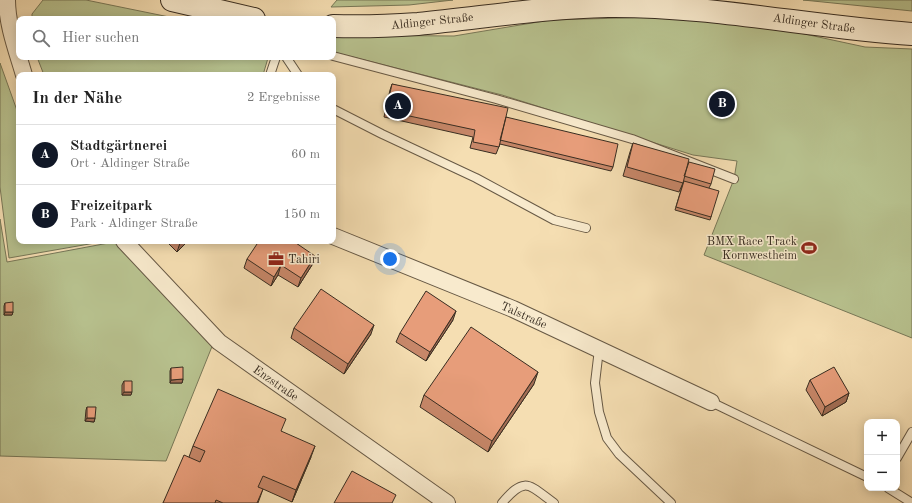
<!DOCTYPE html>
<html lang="de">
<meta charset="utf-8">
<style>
body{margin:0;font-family:"Old Standard TT",serif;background:#f6f6f6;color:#222}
.controls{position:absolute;right:12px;bottom:12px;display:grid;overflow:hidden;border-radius:8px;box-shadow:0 2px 10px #0003}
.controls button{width:36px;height:36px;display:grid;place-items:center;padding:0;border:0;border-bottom:1px solid #e0e0e0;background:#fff;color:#222;font:20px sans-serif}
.you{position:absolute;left:390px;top:259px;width:14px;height:14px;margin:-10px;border:3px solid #fff;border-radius:50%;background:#1a73e8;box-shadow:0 0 0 6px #1a73e833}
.badge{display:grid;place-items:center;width:26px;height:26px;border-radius:50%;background:#111827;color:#fff;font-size:13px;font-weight:700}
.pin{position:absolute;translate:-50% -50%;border:2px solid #fff;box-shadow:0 1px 4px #0006}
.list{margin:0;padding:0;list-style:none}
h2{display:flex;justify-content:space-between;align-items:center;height:52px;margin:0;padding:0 16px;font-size:17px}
h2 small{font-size:13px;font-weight:400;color:#767676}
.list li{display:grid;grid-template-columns:26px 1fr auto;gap:12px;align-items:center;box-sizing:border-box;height:60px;padding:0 16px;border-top:1px solid #e0e0e0}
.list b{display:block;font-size:15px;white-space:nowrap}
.list p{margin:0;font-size:13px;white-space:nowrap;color:#767676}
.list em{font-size:13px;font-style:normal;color:#767676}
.icon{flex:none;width:22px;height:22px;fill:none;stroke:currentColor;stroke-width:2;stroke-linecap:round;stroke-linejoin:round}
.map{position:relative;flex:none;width:912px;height:503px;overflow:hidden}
.search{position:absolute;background:#fff;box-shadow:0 2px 10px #0003;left:16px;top:16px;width:320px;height:44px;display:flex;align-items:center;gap:10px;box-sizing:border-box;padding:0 14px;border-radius:8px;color:#767676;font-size:15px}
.panel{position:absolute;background:#fff;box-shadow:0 2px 10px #0003;left:16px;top:72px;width:320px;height:172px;border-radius:8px}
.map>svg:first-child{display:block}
</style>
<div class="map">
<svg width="912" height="503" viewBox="0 0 912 503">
<rect width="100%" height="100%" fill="#f5deb2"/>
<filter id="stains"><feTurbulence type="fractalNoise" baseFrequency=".005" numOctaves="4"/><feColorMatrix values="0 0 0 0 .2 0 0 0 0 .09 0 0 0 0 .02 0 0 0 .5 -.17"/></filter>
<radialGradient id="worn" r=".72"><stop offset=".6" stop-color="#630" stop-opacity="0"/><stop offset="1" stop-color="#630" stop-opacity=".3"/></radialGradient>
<path fill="#b8c28f" stroke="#787858" d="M 43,0 L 86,0 L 179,19 L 32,19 L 32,14 Z
M 337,0 L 453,0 L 409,5 L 331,7 Z
M 803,0 L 912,0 L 912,11 Z
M 658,17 L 772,27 L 865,47 L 912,49 L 912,338 L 704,255 L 734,179 L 737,161 L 693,155 L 502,95 L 333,52 L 333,35 L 454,36 L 550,20 Z
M 37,57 L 268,57 L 268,58 L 263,75 L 44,75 Z
M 0,63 L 19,116 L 19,241 L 94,241 L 95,243 L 9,258 L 0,187 Z
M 0,219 L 7,262 L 114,242 L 213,344 L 166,461 L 0,456 Z"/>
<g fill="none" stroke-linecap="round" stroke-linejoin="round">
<defs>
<path id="lane" d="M 333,56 L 496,99 L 632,139 L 734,179
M 286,57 L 298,75
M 270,75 L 276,57
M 333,109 L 382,134 L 476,178 L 554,220 L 586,228
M 599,349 L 595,383 L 599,412 L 607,438 L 619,454 L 671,503
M 711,402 L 867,477
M 897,458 L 912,432
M 888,488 L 912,503
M 502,503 C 525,476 528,484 554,503"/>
<path id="street" d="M 7,0 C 7,25 17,51 24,75
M 333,236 L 513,309 L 711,402
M 124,241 L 219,342 L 447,503"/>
<path id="secondary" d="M 172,0 L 254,19
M 333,26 C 361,27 389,26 418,24 C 481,18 544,7 608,6 C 711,5 810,27 912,34"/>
</defs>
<use href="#lane" stroke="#675945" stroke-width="10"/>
<use href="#street" stroke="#675945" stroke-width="18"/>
<use href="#secondary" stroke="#382d21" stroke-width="24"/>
<use href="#lane" stroke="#f8eacd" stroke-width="8"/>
<use href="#street" stroke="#f8eacd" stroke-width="16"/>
<use href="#secondary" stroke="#f8eacd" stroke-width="22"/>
</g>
<path fill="#c78769" stroke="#382d21" d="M 392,84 L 506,117 L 613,167 L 611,171 L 500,144 L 496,154 L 470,148 L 473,137 L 384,117 L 390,90 Z
M 633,143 L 689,162 L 711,184 L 709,188 L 711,217 L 710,220 L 675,210 L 683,183 L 679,192 L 623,176 L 630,152 Z
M 166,241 L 188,241 L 177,252 Z
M 297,244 L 312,265 L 298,287 L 278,275 L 271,286 L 244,268 L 247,259 Z
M 5,303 L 13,312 L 12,315 L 4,315 L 4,306 Z
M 453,320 L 426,361 L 396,342 L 400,333 Z
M 294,328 L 371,334 L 344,374 L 291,338 Z
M 171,368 L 183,379 L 182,383 L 170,383 L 170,371 Z
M 810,380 L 849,393 L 846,402 L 822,416 L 806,390 Z
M 124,381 L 131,395 L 122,395 L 122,385 Z
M 534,384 L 488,452 L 420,407 L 424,395 Z
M 87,407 L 95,418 L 94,422 L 85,421 L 86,410 Z
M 281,431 L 311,457 L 292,502 L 263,489 L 258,503 L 163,503 L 189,457 L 193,446 Z"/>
<path fill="#a26e55" stroke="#382d21" d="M 182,241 L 188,241 L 177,252 L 180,243 Z
M 315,256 L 312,265 L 298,287 L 301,278 Z
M 281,265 L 278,275 L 271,286 L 274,277 Z
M 456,311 L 453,320 L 426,361 L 430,352 Z
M 5,312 L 13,312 L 12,315 L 4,315 Z
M 374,325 L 371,334 L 344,374 L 348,364 Z
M 538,372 L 534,384 L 488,452 L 492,441 Z
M 183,379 L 182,383 L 170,383 L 171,380 Z
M 124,392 L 132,392 L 131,395 L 122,395 Z
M 849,393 L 846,402 L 822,416 L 825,407 Z
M 87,418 L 95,418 L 94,422 L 85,421 Z
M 315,446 L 311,457 L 292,502 L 296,490 Z"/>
<path fill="#e79d7a" stroke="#382d21" d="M 392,84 L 508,108 L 499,147 L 473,142 L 475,130 L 386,111 Z
M 506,117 L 618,144 L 613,167 L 500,140 Z
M 633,143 L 689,159 L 683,183 L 627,167 Z
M 689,162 L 715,169 L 711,184 L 684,176 Z
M 684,181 L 719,191 L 711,217 L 676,207 Z
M 259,241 L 297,241 L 296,243 L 315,256 L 301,278 L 281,265 L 274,277 L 247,259 Z
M 321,289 L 374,325 L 348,364 L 294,328 Z
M 426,291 L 456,311 L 430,352 L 400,333 Z
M 13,302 L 13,312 L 5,312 L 5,303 Z
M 471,327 L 538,372 L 492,441 L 424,395 Z
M 183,367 L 183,379 L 171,380 L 171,368 Z
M 834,367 L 849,393 L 825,407 L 810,380 Z
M 124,381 L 132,381 L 132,392 L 124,392 Z
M 218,389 L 286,419 L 281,431 L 315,446 L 296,490 L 263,476 L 258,487 L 263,489 L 257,503 L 223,503 L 216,500 L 215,503 L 163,503 L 184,455 L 200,462 L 205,451 L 193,446 Z
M 87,407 L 96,407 L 95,418 L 87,418 Z
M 352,471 L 396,495 L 392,503 L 334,503 Z"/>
<defs>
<symbol id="stadium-bare" viewBox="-9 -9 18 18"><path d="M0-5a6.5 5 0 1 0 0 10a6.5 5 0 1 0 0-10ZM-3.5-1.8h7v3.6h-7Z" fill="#8f2418" stroke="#f8eacd" stroke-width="2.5" paint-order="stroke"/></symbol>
<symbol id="office-bare" viewBox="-9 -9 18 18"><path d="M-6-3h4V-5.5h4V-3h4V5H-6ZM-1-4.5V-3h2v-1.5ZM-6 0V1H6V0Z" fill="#8f2418" stroke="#f8eacd" stroke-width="2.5" paint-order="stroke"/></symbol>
</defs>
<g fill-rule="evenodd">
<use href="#stadium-bare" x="798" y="237" width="22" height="22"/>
<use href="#office-bare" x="265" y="248" width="22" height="22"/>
</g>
<g text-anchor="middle" stroke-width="3" stroke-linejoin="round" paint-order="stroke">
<g font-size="12" fill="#382d21" stroke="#f8eacd">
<text transform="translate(432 21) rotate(-6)" y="4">Aldinger Straße</text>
<text transform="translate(814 23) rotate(8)" y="4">Aldinger Straße</text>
<text transform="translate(524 315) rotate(24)" y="4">Talstraße</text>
<text transform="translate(276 383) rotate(35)" y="4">Enzstraße</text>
</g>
<g font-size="12" fill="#382d21" stroke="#f8eacd" text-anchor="end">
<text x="797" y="245">BMX Race Track<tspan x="797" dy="14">Kornwestheim</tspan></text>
<text x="288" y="263" text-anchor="start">Tahiri</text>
</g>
</g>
<rect width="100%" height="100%" filter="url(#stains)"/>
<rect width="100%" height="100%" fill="url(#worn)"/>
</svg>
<div class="controls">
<button>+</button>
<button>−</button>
</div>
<div class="you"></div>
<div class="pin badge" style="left:398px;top:106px">A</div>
<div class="pin badge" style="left:722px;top:104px">B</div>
<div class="search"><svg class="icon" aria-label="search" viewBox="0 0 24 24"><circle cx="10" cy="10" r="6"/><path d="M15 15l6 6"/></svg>Hier suchen</div>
<section class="panel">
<h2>In der Nähe<small>2 Ergebnisse</small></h2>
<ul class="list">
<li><span class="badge">A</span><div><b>Stadtgärtnerei</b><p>Ort · Aldinger Straße</p></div><em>60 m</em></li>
<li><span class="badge">B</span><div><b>Freizeitpark</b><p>Park · Aldinger Straße</p></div><em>150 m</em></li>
</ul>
</section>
</div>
